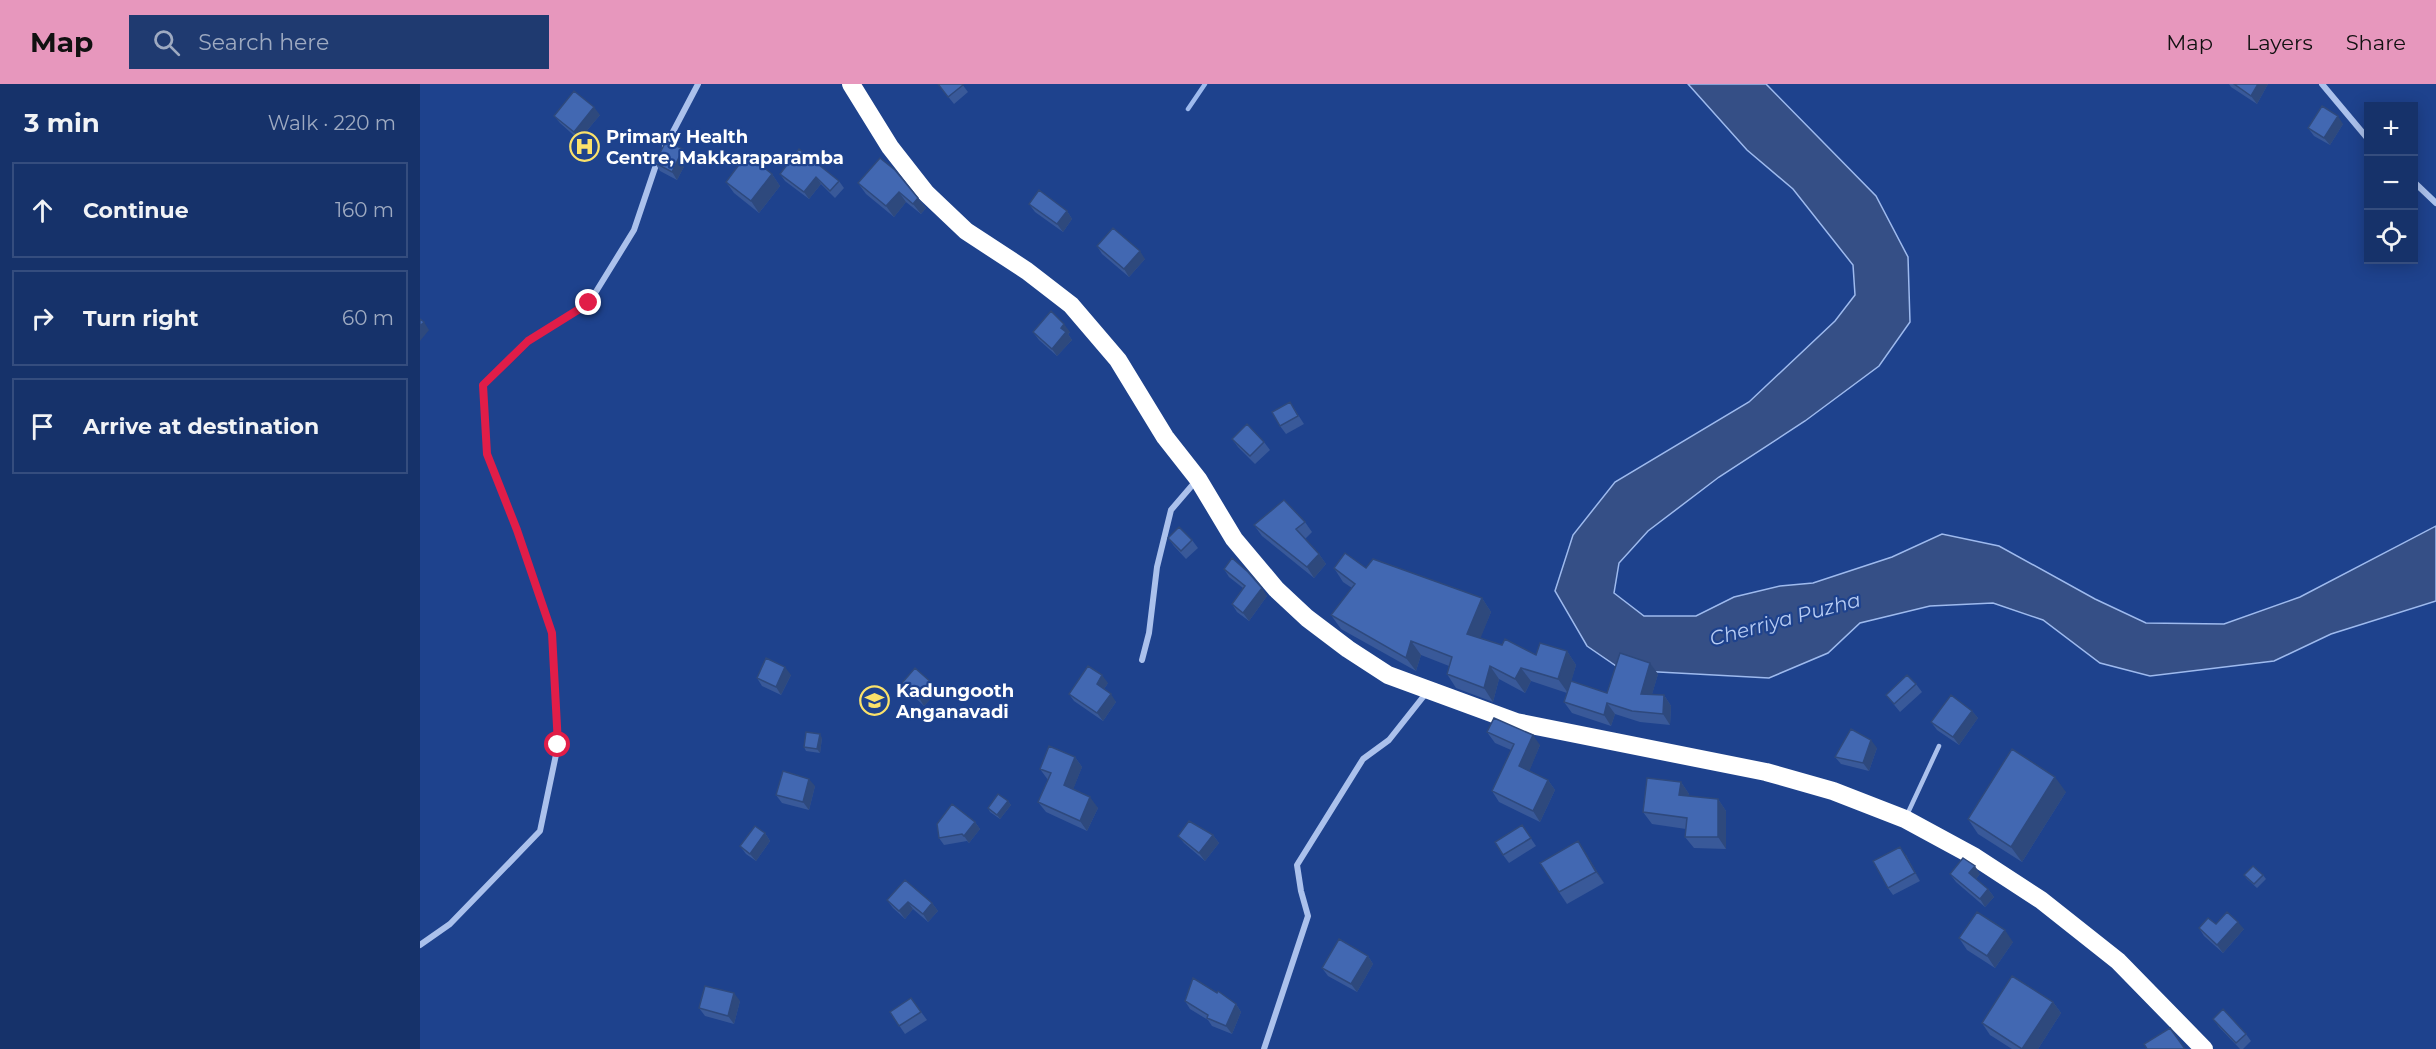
<!DOCTYPE html>
<meta charset="utf-8">
<style>
body{margin:0;font-family:Montserrat,sans-serif;background:#1f3a70;color:#f1f3f6}
.controls{position:absolute;right:18px;top:18px;display:grid;overflow:hidden;border-radius:0px;box-shadow:0 3px 15px #0003}
.controls button{width:54px;height:54px;display:grid;place-items:center;padding:0;border:0;border-bottom:2px solid #354d7e;background:#16326a;color:#f1f3f6;font:30px sans-serif}
.stop{position:absolute;width:18px;height:18px;margin:-14px;border:4px solid #e11d48;border-radius:50%;background:#fff}
.stop.end{background:#e11d48;border-color:#fff;box-shadow:0 2px 6px #0008}
.list{margin:0;padding:0;list-style:none}
h2{display:flex;justify-content:space-between;align-items:center;height:78px;margin:0;padding:0 24px;font-size:26px}
h2 small{font-size:20px;font-weight:400;color:#9eaac1}
.list li{display:grid;grid-template-columns:39px 1fr auto;gap:18px;align-items:center;box-sizing:border-box;height:96px;margin:0 12px 12px;padding:0 12px;border:2px solid #354d7e;border-radius:0px}
.list b{display:block;font-size:22px;white-space:nowrap}
.list em{font-size:20px;font-style:normal;color:#9eaac1}
.icon{flex:none;width:33px;height:33px;fill:none;stroke:currentColor;stroke-width:2;stroke-linecap:round;stroke-linejoin:round}
.map{position:relative;flex:none;width:2016px;height:965px;overflow:hidden}
header{display:flex;align-items:center;gap:36px;box-sizing:border-box;height:84px;padding:0 30px;background:#e797bd;color:#111}
header strong{font-size:28px}
nav{display:flex;gap:33px;margin-inline-start:auto;font-size:21px}
.search{width:420px;height:54px;background:#1f3a70;display:flex;align-items:center;gap:15px;box-sizing:border-box;padding:0 21px;border-radius:0px;color:#9eaac1;font-size:22px}
main{display:flex}
aside{flex:1;background:#16326a}
.map>svg:first-child{display:block}
</style>
<header>
<strong>Map</strong>
<div class="search"><svg class="icon" aria-label="search" viewBox="0 0 24 24"><circle cx="10" cy="10" r="6"/><path d="M15 15l6 6"/></svg>Search here</div>
<nav><a>Map</a><a>Layers</a><a>Share</a></nav>
</header>
<main>
<aside>
<h2>3 min<small>Walk · 220 m</small></h2>
<ul class="list">
<li><svg class="icon" aria-label="ahead" viewBox="0 0 24 24"><path d="M12 20V5M6 11l6-6 6 6"/></svg><div><b>Continue</b></div><em>160 m</em></li>
<li><svg class="icon" aria-label="right" viewBox="0 0 24 24"><path d="M7 20v-9h11M14 6l5 5-5 5"/></svg><div><b>Turn right</b></div><em>60 m</em></li>
<li><svg class="icon" aria-label="arrive" viewBox="0 0 24 24"><path d="M6 21V4h12l-3 4 3 4H6"/></svg><div><b>Arrive at destination</b></div></li>
</ul>
</aside>
<div class="map">
<svg width="2016" height="965" viewBox="0 0 2016 965">
<rect width="100%" height="100%" fill="#1e428d"/>
<path fill="#354f86" stroke="#9ebaee" stroke-width="1.5" d="M 1268,0 L 1346,0 L 1456,112 L 1488,173 L 1490,238 L 1459,282 L 1385,337 L 1299,393 L 1228,447 L 1199,479 L 1194,509 L 1224,532 L 1276,532 L 1314,513 L 1360,502 L 1393,499 L 1472,473 L 1522,450 L 1579,462 L 1675,515 L 1726,539 L 1804,540 L 1880,513 L 2016,442 L 2016,517 L 1911,550 L 1854,577 L 1730,592 L 1680,579 L 1623,536 L 1573,519 L 1510,522 L 1440,539 L 1408,569 L 1349,594 L 1202,586 L 1167,562 L 1135,507 L 1153,451 L 1195,398 L 1329,318 L 1415,237 L 1435,211 L 1433,181 L 1373,105 L 1327,66 Z"/>
<g fill="none" stroke-linecap="round" stroke-linejoin="round">
<path stroke="#9ebaee" stroke-width="4.5" d="M 768,25 L 785,0"/>
<path stroke="#abc1ec" stroke-width="4.5" d="M 1486,733 L 1519,662"/>
<path stroke="#abc1ec" stroke-width="6" d="M 1902,0 L 1948,55
M 245,63 L 278,0
M 1994,98 L 2016,119
M 722,576 L 729,549 L 737,483 L 751,426 L 775,398
M 0,861 L 30,840 L 120,747 L 138,661 L 132,549 L 97,446 L 67,370 L 63,301 L 108,257 L 169,219 L 214,146 L 238,75
M 844,965 L 888,832 L 881,807 L 877,781 L 943,675 L 969,656 L 1007,608"/>
<path stroke="#fff" stroke-width="18" d="M 431,0 L 470,63 L 506,109 L 546,147 L 607,187 L 651,221 L 698,276 L 745,353 L 778,395 L 814,455 L 856,505 L 887,534 L 928,565 L 968,591 L 1096,638 L 1346,688 L 1413,707 L 1485,735 L 1555,773 L 1621,816 L 1698,877 L 1784,965"/>
</g>
<path fill="#395999" d="M 518,0 L 542,0 L 548,8 L 534,20 Z
M 1809,0 L 1848,0 L 1837,20 L 1811,3 Z
M 180,31 L 159,56 L 140,39 L 134,32 Z
M 1923,40 L 1910,61 L 1894,52 L 1888,44 Z
M 263,65 L 269,73 L 257,96 L 240,87 L 235,79 Z
M 460,74 L 498,114 L 506,124 L 501,130 L 486,118 L 474,133 L 446,110 L 438,99 Z
M 352,90 L 360,102 L 339,129 L 314,109 L 306,98 Z
M 360,90 L 419,97 L 424,104 L 415,114 L 401,100 L 389,115 L 365,97 Z
M 609,120 L 647,127 L 652,135 L 643,148 L 615,128 Z
M 677,162 L 725,175 L 709,193 L 682,170 Z
M 613,248 L 650,248 L 648,250 L 652,256 L 637,272 L 619,256 Z
M 870,318 L 884,340 L 866,350 L 860,342 Z
M 812,355 L 844,358 L 850,366 L 835,380 L 818,363 Z
M 885,438 L 892,448 L 885,455 L 899,470 L 906,480 L 894,494 L 842,452 L 834,441 Z
M 748,454 L 772,456 L 778,464 L 766,475 L 754,462 Z
M 914,484 L 946,484 L 1062,514 L 1071,528 L 1060,554 L 1116,571 L 1147,567 L 1156,581 L 1151,597 L 1187,609 L 1238,590 L 1232,610 L 1244,611 L 1251,622 L 1250,641 L 1220,638 L 1195,630 L 1191,642 L 1152,629 L 1144,618 L 1147,609 L 1111,597 L 1105,609 L 1079,595 L 1073,618 L 1036,604 L 1027,590 L 1029,582 L 1001,571 L 996,587 L 921,545 L 911,531 L 932,504 L 923,498 Z
M 804,485 L 847,512 L 829,537 L 817,528 L 812,520 L 823,504 L 809,493 Z
M 371,591 L 361,611 L 342,602 L 337,594 Z
M 482,599 L 512,599 L 518,607 L 504,622 L 488,607 Z
M 688,599 L 684,605 L 696,618 L 683,637 L 654,617 L 649,610 Z
M 1496,600 L 1502,608 L 1480,628 L 1466,611 Z
M 1552,627 L 1558,634 L 1539,661 L 1517,646 L 1511,638 Z
M 1067,648 L 1120,661 L 1109,687 L 1128,696 L 1135,706 L 1120,738 L 1079,718 L 1072,707 L 1091,666 L 1075,659 Z
M 402,654 L 400,669 L 386,667 L 384,663 Z
M 1457,664 L 1449,687 L 1421,680 L 1415,673 Z
M 655,673 L 662,683 L 653,705 L 678,724 L 667,747 L 626,728 L 618,718 L 628,696 L 620,685 Z
M 1261,698 L 1269,710 L 1268,712 L 1298,715 L 1306,727 L 1306,765 L 1274,764 L 1265,753 L 1266,745 L 1232,740 L 1223,728 Z
M 395,702 L 389,726 L 362,719 L 356,711 Z
M 1646,708 L 1602,778 L 1558,750 L 1548,735 Z
M 588,717 L 591,721 L 580,735 L 570,728 L 568,724 Z
M 555,738 L 560,745 L 549,759 L 547,757 L 524,761 L 519,754 Z
M 1102,741 L 1116,762 L 1089,779 L 1083,771 Z
M 345,749 L 350,757 L 336,777 L 326,770 L 320,762 Z
M 793,751 L 799,759 L 785,777 L 764,759 L 758,752 Z
M 1158,757 L 1184,799 L 1147,820 L 1139,808 Z
M 1486,771 L 1500,797 L 1473,811 L 1468,804 Z
M 1530,790 L 1560,790 L 1556,795 L 1568,805 L 1574,813 L 1565,823 L 1536,798 Z
M 1824,791 L 1843,791 L 1846,795 L 1837,804 L 1827,795 Z
M 467,816 L 512,819 L 518,827 L 508,838 L 493,825 L 485,835 L 473,824 Z
M 1796,840 L 1824,845 L 1803,869 L 1784,852 L 1779,844 Z
M 1539,854 L 1593,858 L 1575,884 L 1547,866 Z
M 948,872 L 953,880 L 937,908 L 908,892 L 902,884 Z
M 491,914 L 507,936 L 485,950 L 470,928 Z
M 320,917 L 314,940 L 285,932 L 279,924 Z
M 765,917 L 816,920 L 821,928 L 812,950 L 792,942 L 788,936 L 770,925 Z
M 1633,918 L 1641,929 L 1618,965 L 1592,965 L 1570,951 L 1562,939 Z
M 1793,935 L 1826,950 L 1831,957 L 1823,965 L 1820,965 L 1799,943 Z"/>
<path fill="#2e497d" d="M 1838,0 L 1848,0 L 1837,20 L 1831,12 Z
M 174,23 L 180,31 L 159,56 L 154,48 Z
M 1918,32 L 1923,40 L 1910,61 L 1904,54 Z
M 263,65 L 269,73 L 257,96 L 252,88 Z
M 352,90 L 360,102 L 339,129 L 331,117 Z
M 396,93 L 401,100 L 389,115 L 384,108 Z
M 479,108 L 486,118 L 474,133 L 466,122 Z
M 498,114 L 506,124 L 501,130 L 493,120 Z
M 647,127 L 652,135 L 643,148 L 637,140 Z
M 720,167 L 725,175 L 709,193 L 704,185 Z
M 4,238 L 9,246 L 0,257 L 0,242 Z
M 644,240 L 650,248 L 648,250 L 652,256 L 637,272 L 632,265 L 641,244 Z
M 899,470 L 906,480 L 894,494 L 887,483 Z
M 842,504 L 847,512 L 829,537 L 823,529 Z
M 1062,514 L 1071,528 L 1057,563 L 1047,550 Z
M 991,557 L 1001,571 L 996,587 L 986,574 Z
M 1147,567 L 1156,581 L 1148,609 L 1138,595 Z
M 1230,579 L 1238,590 L 1229,621 L 1221,610 Z
M 1070,582 L 1079,595 L 1073,618 L 1064,604 Z
M 365,583 L 371,591 L 361,611 L 356,603 Z
M 1101,584 L 1111,597 L 1105,609 L 1095,595 Z
M 682,591 L 688,599 L 682,608 L 677,600 Z
M 512,599 L 518,607 L 504,622 L 499,614 Z
M 691,610 L 696,618 L 683,637 L 677,629 Z
M 1244,611 L 1251,622 L 1250,641 L 1243,630 Z
M 1187,619 L 1195,630 L 1191,642 L 1184,631 Z
M 1552,627 L 1558,634 L 1539,661 L 1533,653 Z
M 400,650 L 402,654 L 400,669 L 397,665 Z
M 1113,651 L 1120,661 L 1107,693 L 1099,682 Z
M 1451,656 L 1457,664 L 1449,687 L 1443,679 Z
M 655,673 L 662,683 L 651,711 L 644,701 Z
M 1635,693 L 1646,708 L 1602,778 L 1591,763 Z
M 389,695 L 395,702 L 389,726 L 383,718 Z
M 1128,696 L 1135,706 L 1120,738 L 1113,727 Z
M 1261,698 L 1269,710 L 1267,723 L 1259,711 Z
M 670,713 L 678,724 L 667,747 L 660,737 Z
M 1298,715 L 1306,727 L 1306,765 L 1298,753 Z
M 588,717 L 591,721 L 580,735 L 577,731 Z
M 555,738 L 560,745 L 549,759 L 544,752 Z
M 345,749 L 350,757 L 336,777 L 330,770 Z
M 793,751 L 799,759 L 785,777 L 779,769 Z
M 1158,757 L 1166,769 L 1184,799 L 1176,788 Z
M 1480,763 L 1486,771 L 1500,797 L 1495,789 Z
M 1555,782 L 1560,790 L 1554,797 L 1549,789 Z
M 1568,805 L 1574,813 L 1565,823 L 1560,815 Z
M 488,818 L 493,825 L 485,835 L 479,827 Z
M 512,819 L 518,827 L 508,838 L 503,830 Z
M 1818,838 L 1824,845 L 1803,869 L 1797,861 Z
M 1585,846 L 1593,858 L 1575,884 L 1567,872 Z
M 948,872 L 953,880 L 937,908 L 931,900 Z
M 314,909 L 320,917 L 314,940 L 308,932 Z
M 1633,918 L 1641,929 L 1618,965 L 1602,965 Z
M 816,920 L 821,928 L 812,950 L 806,942 Z"/>
<path fill="#4268b2" stroke="#2e497d" stroke-width="1.5" d="M 518,0 L 542,0 L 543,1 L 528,13 Z
M 1814,0 L 1838,0 L 1831,12 Z
M 154,7 L 174,23 L 154,48 L 134,32 Z
M 1902,22 L 1918,32 L 1904,54 L 1888,44 Z
M 246,57 L 263,65 L 252,88 L 235,79 Z
M 379,65 L 419,97 L 410,107 L 396,93 L 384,108 L 360,90 Z
M 327,70 L 352,90 L 331,117 L 306,98 Z
M 460,74 L 475,86 L 498,114 L 493,120 L 479,108 L 466,122 L 438,99 Z
M 619,106 L 647,127 L 637,140 L 609,120 Z
M 693,144 L 720,167 L 704,185 L 677,162 Z
M 631,227 L 644,240 L 641,244 L 646,248 L 632,265 L 613,248 Z
M 0,235 L 4,238 L 0,242 Z
M 870,318 L 878,332 L 860,342 L 852,328 Z
M 827,340 L 844,358 L 830,372 L 812,355 Z
M 864,416 L 885,438 L 876,445 L 899,470 L 887,483 L 834,441 Z
M 759,443 L 772,456 L 761,467 L 748,454 Z
M 925,469 L 946,484 L 953,475 L 1062,514 L 1047,550 L 1082,561 L 1085,555 L 1116,571 L 1120,559 L 1147,567 L 1138,595 L 1101,584 L 1095,595 L 1070,582 L 1064,604 L 1027,590 L 1032,573 L 991,557 L 986,574 L 911,531 L 935,500 L 914,484 Z
M 812,474 L 828,488 L 842,504 L 823,529 L 812,520 L 825,502 L 804,485 Z
M 1200,569 L 1230,579 L 1221,610 L 1244,611 L 1243,630 L 1212,627 L 1187,619 L 1184,631 L 1144,618 L 1151,597 L 1187,609 Z
M 346,574 L 365,583 L 356,603 L 337,594 Z
M 668,582 L 682,591 L 677,600 L 691,610 L 677,629 L 649,610 Z
M 495,584 L 512,599 L 499,614 L 482,599 Z
M 1487,591 L 1496,600 L 1474,620 L 1466,611 Z
M 1531,611 L 1552,627 L 1533,653 L 1511,638 Z
M 1074,634 L 1113,651 L 1099,682 L 1128,696 L 1113,727 L 1072,707 L 1094,660 L 1067,648 Z
M 1431,645 L 1451,656 L 1443,679 L 1415,673 Z
M 386,648 L 400,650 L 397,665 L 384,663 Z
M 629,662 L 655,673 L 644,701 L 670,713 L 660,737 L 618,718 L 631,689 L 620,685 Z
M 1592,665 L 1635,693 L 1591,763 L 1548,735 Z
M 363,687 L 389,695 L 383,718 L 356,711 Z
M 1227,694 L 1261,698 L 1259,711 L 1298,715 L 1298,753 L 1265,753 L 1267,734 L 1223,728 Z
M 578,710 L 588,717 L 577,731 L 568,724 Z
M 532,720 L 555,738 L 544,752 L 542,750 L 519,754 L 517,740 Z
M 769,737 L 793,751 L 779,769 L 758,752 Z
M 1102,741 L 1111,754 L 1083,771 L 1075,758 Z
M 335,742 L 345,749 L 330,770 L 320,762 Z
M 1158,757 L 1176,788 L 1139,808 L 1120,779 Z
M 1480,763 L 1495,789 L 1468,804 L 1453,777 Z
M 1543,774 L 1555,782 L 1549,789 L 1568,805 L 1560,815 L 1530,790 Z
M 1833,782 L 1843,791 L 1834,800 L 1824,791 Z
M 485,796 L 512,819 L 503,830 L 488,818 L 479,827 L 467,816 Z
M 1557,828 L 1585,846 L 1567,872 L 1539,854 Z
M 1807,828 L 1818,838 L 1797,861 L 1779,844 L 1788,834 L 1796,840 Z
M 919,855 L 948,872 L 931,900 L 902,884 Z
M 1592,892 L 1633,918 L 1602,965 L 1562,939 Z
M 773,894 L 797,909 L 798,907 L 816,920 L 806,942 L 787,934 L 788,931 L 765,917 Z
M 285,902 L 314,909 L 308,932 L 279,924 Z
M 491,914 L 501,928 L 479,942 L 470,928 Z
M 1803,925 L 1826,950 L 1816,959 L 1793,935 Z
M 1750,944 L 1765,965 L 1727,965 L 1724,960 Z"/>
<g fill="none" stroke-linecap="round" stroke-linejoin="round">
<path stroke="#e11d48" stroke-width="8" d="M 138,661 L 132,549 L 97,446 L 67,370 L 63,301 L 108,257 L 169,219"/>
</g>
<defs>
<symbol id="hospital-ring" viewBox="-11 -11 22 22"><circle r="9.5" fill="#1e428d" stroke="#fbe26a" stroke-width="1.5"/><path d="M-5-5h3v3.5h4V-5h3V5h-3V1.5h-4V5h-3Z" fill="#fbe26a"/></symbol>
<symbol id="school-ring" viewBox="-11 -11 22 22"><circle r="9.5" fill="#1e428d" stroke="#fbe26a" stroke-width="1.5"/><path d="M0-5L7-2L0 1L-7-2ZM-4 1L0 2.5L4 1V4Q0 6-4 4Z" fill="#fbe26a"/></symbol>
</defs>
<g fill-rule="evenodd">
<use href="#hospital-ring" x="148" y="46" width="33" height="33"/>
<use href="#school-ring" x="438" y="600" width="33" height="33"/>
</g>
<g text-anchor="middle" stroke-width="4.5" stroke-linejoin="round" paint-order="stroke">
<g font-size="18" font-weight="bold" fill="#fff" stroke="#1e428d" text-anchor="start">
<text x="186" y="59">Primary Health<tspan x="186" dy="21">Centre, Makkaraparamba</tspan></text>
<text x="476" y="613">Kadungooth<tspan x="476" dy="21">Anganavadi</tspan></text>
</g>
<g font-size="20" font-style="italic" fill="#b7ccf4" stroke="#1e428d">
<text transform="translate(1365 535) rotate(-15)" y="7">Cherriya Puzha</text>
</g>
</g>
</svg>
<div class="controls">
<button>+</button>
<button>−</button>
<button><svg class="icon" aria-label="locate" viewBox="0 0 24 24"><circle cx="12" cy="12" r="6"/><path d="M12 2v4M12 18v4M2 12h4M18 12h4"/></svg></button>
</div>
<div class="stop" style="left:138px;top:661px"></div>
<div class="stop end" style="left:169px;top:219px"></div>
</div>
</main>
